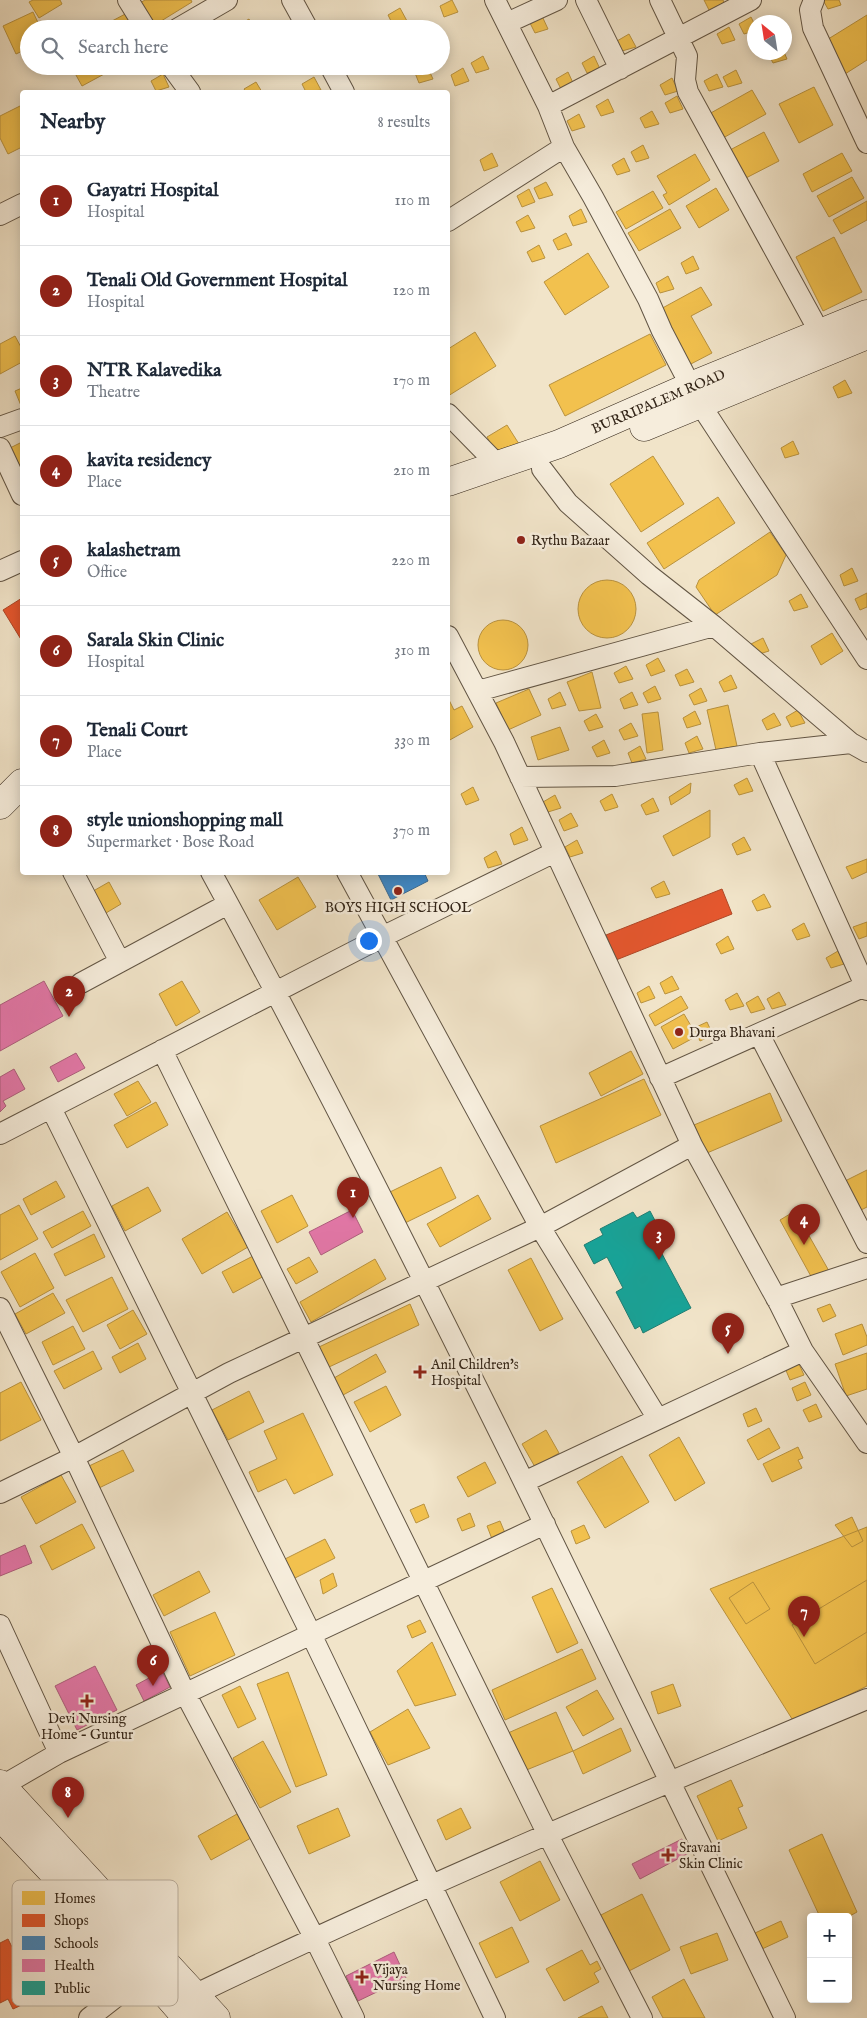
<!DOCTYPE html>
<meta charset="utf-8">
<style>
body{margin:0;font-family:"IM FELL English",serif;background:#f2f2f3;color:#1f2937}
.controls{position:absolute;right:15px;bottom:15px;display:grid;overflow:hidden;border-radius:5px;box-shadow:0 2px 12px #0003}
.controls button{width:45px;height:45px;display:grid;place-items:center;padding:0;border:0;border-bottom:1px solid #e0e1e3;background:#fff;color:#1f2937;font:25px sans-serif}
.compass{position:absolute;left:747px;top:15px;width:45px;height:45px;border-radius:50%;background:#fff;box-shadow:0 2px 12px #0003;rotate:330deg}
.you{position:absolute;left:368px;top:940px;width:18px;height:18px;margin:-12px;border:4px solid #fff;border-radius:50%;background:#1a73e8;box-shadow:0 0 0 8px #1a73e833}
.badge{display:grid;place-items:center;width:32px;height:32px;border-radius:50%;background:#8f2418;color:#fff;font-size:16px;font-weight:700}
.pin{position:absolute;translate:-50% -41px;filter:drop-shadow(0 1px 2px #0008)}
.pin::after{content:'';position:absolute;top:26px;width:18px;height:15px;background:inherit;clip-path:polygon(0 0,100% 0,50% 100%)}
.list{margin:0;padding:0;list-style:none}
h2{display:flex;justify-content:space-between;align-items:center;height:65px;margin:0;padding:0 20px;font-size:21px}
h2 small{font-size:16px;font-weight:400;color:#747a83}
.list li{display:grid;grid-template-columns:32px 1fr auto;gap:15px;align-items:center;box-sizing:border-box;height:90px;padding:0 20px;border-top:1px solid #e0e1e3}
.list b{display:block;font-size:19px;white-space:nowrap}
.list p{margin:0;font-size:16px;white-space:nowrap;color:#747a83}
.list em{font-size:16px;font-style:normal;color:#747a83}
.icon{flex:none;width:28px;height:28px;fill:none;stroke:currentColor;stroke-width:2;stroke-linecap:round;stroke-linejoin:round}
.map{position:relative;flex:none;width:867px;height:2018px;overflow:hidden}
.search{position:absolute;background:#fff;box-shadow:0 2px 12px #0003;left:20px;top:20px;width:430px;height:55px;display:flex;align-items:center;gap:12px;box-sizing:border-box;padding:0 18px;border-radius:28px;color:#747a83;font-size:19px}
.panel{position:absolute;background:#fff;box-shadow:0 2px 12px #0003;left:20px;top:90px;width:430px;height:785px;border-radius:5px}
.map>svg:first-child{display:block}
</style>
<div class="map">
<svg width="867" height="2018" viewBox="0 0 867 2018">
<rect width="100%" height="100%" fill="#f1e4c9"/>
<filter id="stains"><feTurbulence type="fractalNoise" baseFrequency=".004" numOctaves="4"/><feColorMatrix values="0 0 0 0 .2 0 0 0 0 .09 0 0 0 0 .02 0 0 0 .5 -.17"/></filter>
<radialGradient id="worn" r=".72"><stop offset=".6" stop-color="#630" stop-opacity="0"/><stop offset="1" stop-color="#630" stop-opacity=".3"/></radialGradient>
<path fill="#f2c14e" stroke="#b9923e" d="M 33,0 L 60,0 L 62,4 L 39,18 L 29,2 Z
M 145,0 L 191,0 L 192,2 L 153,26 L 140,3 Z
M 452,0 L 458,12 L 444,17 L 440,6 Z
M 704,0 L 723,0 L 726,7 L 711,14 Z
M 823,0 L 839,0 L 841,5 L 828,9 Z
M 400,8 L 407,21 L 393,25 L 388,15 Z
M 33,12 L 41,29 L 29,29 L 29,48 L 16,54 L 3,26 Z
M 129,12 L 138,29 L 97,29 Z
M 867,15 L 867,60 L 845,74 L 825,41 Z
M 542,16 L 548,29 L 535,33 L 530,23 Z
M 751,17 L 754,23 L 754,31 L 744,34 L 739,24 Z
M 249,19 L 254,29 L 238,29 L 237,26 Z
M 729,27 L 735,40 L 722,44 L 717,34 Z
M 629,34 L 636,47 L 622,51 L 617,41 Z
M 784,52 L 787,59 L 773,63 L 768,53 Z
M 483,56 L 489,69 L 476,73 L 471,63 Z
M 594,56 L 600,69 L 587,73 L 582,63 Z
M 71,66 L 119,66 L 82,86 Z
M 350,66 L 366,66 L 368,70 L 354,74 Z
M 427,66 L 433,79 L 419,83 L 415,73 Z
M 463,68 L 469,81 L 455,86 L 451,75 Z
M 736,70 L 742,83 L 728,87 L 723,77 Z
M 568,72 L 574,85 L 561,89 L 556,79 Z
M 163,74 L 169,87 L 156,91 L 151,81 Z
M 717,74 L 723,87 L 709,91 L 704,81 Z
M 314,77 L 321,90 L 306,92 L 302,84 Z
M 672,78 L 678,91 L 665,95 L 660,85 Z
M 256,82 L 262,92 L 246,92 L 244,89 Z
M 814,87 L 833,125 L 799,143 L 779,104 Z
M 752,90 L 766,114 L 723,138 L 709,114 Z
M 677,96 L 683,109 L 670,113 L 665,103 Z
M 608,99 L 614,112 L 601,116 L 596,106 Z
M 22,105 L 22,147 L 8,154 L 0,138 L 0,116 Z
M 652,111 L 659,124 L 645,128 L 640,118 Z
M 579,114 L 585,127 L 572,131 L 567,121 Z
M 764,132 L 779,161 L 744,179 L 730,150 Z
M 643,145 L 649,158 L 636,162 L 631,152 Z
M 492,153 L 498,166 L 484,171 L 480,160 Z
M 842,153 L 852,171 L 812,192 L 803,174 Z
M 695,154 L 710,180 L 669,205 L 663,195 L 667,193 L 657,176 Z
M 624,158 L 630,171 L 617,175 L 612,165 Z
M 852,177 L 864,198 L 829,217 L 817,196 Z
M 546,182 L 553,195 L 539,199 L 534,188 Z
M 716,188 L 729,210 L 699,228 L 686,206 Z
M 529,189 L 535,202 L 522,207 L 517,196 Z
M 653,191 L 663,208 L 626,229 L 616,212 Z
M 867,201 L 867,220 L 841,234 L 833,220 Z
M 581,209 L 587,222 L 573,226 L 569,216 Z
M 670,209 L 681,228 L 639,251 L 628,233 Z
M 528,215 L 535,228 L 521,232 L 516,222 Z
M 566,233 L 572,245 L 558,250 L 553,240 Z
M 834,237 L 862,292 L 823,311 L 796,257 Z
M 539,245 L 545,258 L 532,262 L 527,252 Z
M 588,253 L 609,287 L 565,315 L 544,282 Z
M 693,256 L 699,269 L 686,274 L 681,263 Z
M 668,276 L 674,289 L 660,293 L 656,283 Z
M 701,287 L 712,305 L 691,316 L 712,353 L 687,366 L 657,311 Z
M 475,332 L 496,366 L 448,396 L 448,349 Z
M 650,334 L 666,365 L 565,416 L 549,385 Z
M 15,336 L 22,349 L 22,362 L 0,374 L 0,344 Z
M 845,380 L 852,393 L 838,398 L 833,387 Z
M 22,388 L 22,408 L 15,391 Z
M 507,425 L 519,444 L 498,457 L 487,437 Z
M 793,441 L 799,454 L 785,458 L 781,448 Z
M 22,442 L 22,467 L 21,468 L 10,448 Z
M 653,456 L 684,504 L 641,532 L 610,484 Z
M 718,497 L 735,523 L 664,569 L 647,543 Z
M 770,532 L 786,555 L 777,575 L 715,615 L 696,587 L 699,580 Z
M 852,568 L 858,581 L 844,586 L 840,575 Z
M578 609a29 29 0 1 1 58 0a29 29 0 1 1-58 0Z
M 867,593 L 867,607 L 860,610 L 855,599 Z
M 801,594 L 808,607 L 794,611 L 789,601 Z
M478 645a25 25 0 1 1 50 0a25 25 0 1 1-50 0Z
M 832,633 L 843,651 L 821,665 L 811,646 Z
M 763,638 L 769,651 L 756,655 L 751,644 Z
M 658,658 L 665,671 L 651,676 L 646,665 Z
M 626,666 L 633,679 L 619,683 L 614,673 Z
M 687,669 L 694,682 L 680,686 L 675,675 Z
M 592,672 L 601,708 L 579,711 L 567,682 Z
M 731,675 L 737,688 L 724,692 L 719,682 Z
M 655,686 L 661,699 L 648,703 L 643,693 Z
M 701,688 L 707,701 L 694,705 L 689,695 Z
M 529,689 L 541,715 L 508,730 L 496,703 Z
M 560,692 L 566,705 L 552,709 L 548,699 Z
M 632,692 L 638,705 L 624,709 L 620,699 Z
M 448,698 L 454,710 L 462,706 L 473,727 L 448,741 Z
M 728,705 L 737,746 L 716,750 L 707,710 Z
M 798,710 L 805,723 L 791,727 L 786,717 Z
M 695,711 L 701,724 L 687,728 L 683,718 Z
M 658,712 L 663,750 L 647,753 L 642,714 Z
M 774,713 L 781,725 L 767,730 L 762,720 Z
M 596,714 L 603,727 L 589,731 L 584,721 Z
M 631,723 L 638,736 L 624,740 L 619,730 Z
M 560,727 L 569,750 L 538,760 L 531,737 Z
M 697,736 L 703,749 L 689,753 L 685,743 Z
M 604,740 L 610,753 L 597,757 L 592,747 Z
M 640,746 L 646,759 L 632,763 L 628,753 Z
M 747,778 L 753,791 L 739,795 L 734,785 Z
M 691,783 L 690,793 L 671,805 L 669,797 Z
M 473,787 L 479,800 L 466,805 L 461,794 Z
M 612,794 L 618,807 L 605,811 L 600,801 Z
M 555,795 L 561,808 L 548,812 L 543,802 Z
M 653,798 L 659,811 L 646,815 L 641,805 Z
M 710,810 L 710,837 L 673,856 L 663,836 Z
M 571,813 L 578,826 L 564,831 L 559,820 Z
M 522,827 L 528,840 L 514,845 L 510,834 Z
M 744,837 L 751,850 L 737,855 L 732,844 Z
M 577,840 L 583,853 L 570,857 L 565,847 Z
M 496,851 L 502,864 L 488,868 L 484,858 Z
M 867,859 L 867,872 L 852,879 L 846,867 Z
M 298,877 L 316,907 L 277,930 L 259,900 Z
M 664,881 L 670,894 L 656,898 L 651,888 Z
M 109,882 L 121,904 L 101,916 L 88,894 Z
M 764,894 L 771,907 L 757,911 L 752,901 Z
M 867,922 L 867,936 L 859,939 L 853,927 Z
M 804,923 L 810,936 L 797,940 L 792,930 Z
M 728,936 L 734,949 L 721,954 L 716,944 Z
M 838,951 L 844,964 L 831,968 L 826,958 Z
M 672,976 L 679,989 L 665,994 L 660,983 Z
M 182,981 L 200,1012 L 176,1026 L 159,994 Z
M 649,986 L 655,998 L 641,1003 L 637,993 Z
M 779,992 L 786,1005 L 772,1009 L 767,999 Z
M 737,993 L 744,1006 L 730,1010 L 725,1000 Z
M 681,996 L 688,1008 L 655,1026 L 649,1015 Z
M 758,996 L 765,1009 L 751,1013 L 746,1003 Z
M 684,1014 L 697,1036 L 673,1049 L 661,1027 Z
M 707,1022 L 713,1035 L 700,1041 L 694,1028 Z
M 631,1051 L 643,1074 L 601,1096 L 589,1073 Z
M 644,1079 L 661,1115 L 556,1163 L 540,1126 Z
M 138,1081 L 151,1102 L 127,1116 L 114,1094 Z
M 770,1093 L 782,1121 L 707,1153 L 694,1125 Z
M 156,1102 L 168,1125 L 127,1148 L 114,1125 Z
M 441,1167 L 456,1198 L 405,1223 L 390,1192 Z
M 867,1170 L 867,1207 L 861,1210 L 845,1181 Z
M 56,1181 L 65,1197 L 31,1215 L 23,1199 Z
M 148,1187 L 161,1211 L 125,1231 L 112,1206 Z
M 292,1195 L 308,1226 L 277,1243 L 261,1211 Z
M 478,1195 L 491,1219 L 440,1247 L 427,1224 Z
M 19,1205 L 38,1239 L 0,1260 L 0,1215 Z
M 83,1211 L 91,1226 L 52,1248 L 43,1232 Z
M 795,1211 L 829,1271 L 813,1280 L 780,1220 Z
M 227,1212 L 248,1247 L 202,1274 L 182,1239 Z
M 94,1234 L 105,1257 L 65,1276 L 54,1254 Z
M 35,1253 L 54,1288 L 20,1307 L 1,1272 Z
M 255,1255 L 266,1275 L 233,1293 L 222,1272 Z
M 309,1257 L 318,1272 L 296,1284 L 287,1269 Z
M 531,1258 L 563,1319 L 540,1331 L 508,1270 Z
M 375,1259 L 386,1279 L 311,1322 L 300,1302 Z
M 112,1277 L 128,1309 L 83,1332 L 66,1300 Z
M 53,1293 L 65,1313 L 26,1334 L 15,1314 Z
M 410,1304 L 419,1325 L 329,1367 L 319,1347 Z
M 830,1304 L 836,1316 L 823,1322 L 817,1309 Z
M 133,1310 L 147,1334 L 120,1349 L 107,1325 Z
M 862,1324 L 867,1337 L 867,1345 L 843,1355 L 835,1334 Z
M 73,1326 L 85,1349 L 53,1365 L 42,1342 Z
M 138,1343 L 146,1359 L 120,1373 L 112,1357 Z
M 93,1351 L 102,1369 L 64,1389 L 54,1371 Z
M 867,1353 L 867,1389 L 846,1396 L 835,1364 Z
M 376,1354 L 386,1372 L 343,1395 L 334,1378 Z
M 798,1362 L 804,1375 L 790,1380 L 785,1368 Z
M 21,1382 L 41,1420 L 0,1441 L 0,1393 Z
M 805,1382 L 811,1395 L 797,1401 L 792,1388 Z
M 386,1386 L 401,1415 L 370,1432 L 354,1402 Z
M 249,1391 L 264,1422 L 228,1440 L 212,1410 Z
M 816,1404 L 822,1417 L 809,1422 L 803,1410 Z
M 756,1408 L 762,1421 L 748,1427 L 743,1414 Z
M 303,1413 L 333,1475 L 294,1494 L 286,1479 L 258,1492 L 249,1472 L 277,1459 L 264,1431 Z
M 769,1428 L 780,1448 L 758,1460 L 747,1440 Z
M 546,1430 L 559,1453 L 535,1467 L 522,1444 Z
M 679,1437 L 705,1483 L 675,1501 L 649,1455 Z
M 798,1447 L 803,1458 L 798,1460 L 802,1468 L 772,1482 L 763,1464 Z
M 123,1450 L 134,1471 L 99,1488 L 89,1466 Z
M 622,1456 L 649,1502 L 605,1528 L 577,1482 Z
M 485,1462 L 496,1483 L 468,1497 L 457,1477 Z
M 61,1475 L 76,1502 L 36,1524 L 21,1497 Z
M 424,1504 L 429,1517 L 416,1523 L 410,1510 Z
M 470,1513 L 475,1526 L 462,1531 L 457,1519 Z
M 852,1517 L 863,1541 L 852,1547 L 835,1525 Z
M 500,1521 L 505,1533 L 492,1539 L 487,1526 Z
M 82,1524 L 95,1548 L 52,1570 L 40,1546 Z
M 584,1525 L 590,1538 L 576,1544 L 571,1531 Z
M 867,1527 L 867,1686 L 794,1722 L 710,1589 Z
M 325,1539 L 335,1558 L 291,1580 L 281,1561 Z
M 199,1571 L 210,1592 L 164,1616 L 153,1595 Z
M 333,1573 L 337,1586 L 323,1594 L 320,1580 Z
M 867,1580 L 867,1632 L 815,1664 L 792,1625 Z
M 753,1582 L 770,1609 L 746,1624 L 729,1598 Z
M 552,1588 L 578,1643 L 557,1653 L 532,1597 Z
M 215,1612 L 235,1655 L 190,1676 L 170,1632 Z
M 420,1620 L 426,1632 L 412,1638 L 407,1626 Z
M 432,1642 L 456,1695 L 415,1706 L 397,1671 Z
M 582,1649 L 596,1679 L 505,1720 L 492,1690 Z
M 288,1672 L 327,1775 L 296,1787 L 257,1684 Z
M 673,1684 L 681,1706 L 658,1714 L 651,1692 Z
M 240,1686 L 256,1719 L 238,1728 L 222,1695 Z
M 597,1690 L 614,1719 L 583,1736 L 566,1707 Z
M 408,1709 L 430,1748 L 388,1765 L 370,1732 Z
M 556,1712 L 573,1751 L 524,1771 L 508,1733 Z
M 621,1728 L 631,1751 L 583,1774 L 573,1751 Z
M 263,1741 L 291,1792 L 260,1808 L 233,1758 Z
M 731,1780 L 743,1806 L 738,1808 L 747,1828 L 718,1841 L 697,1796 Z
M 338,1808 L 350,1836 L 309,1854 L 297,1826 Z
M 461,1808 L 471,1828 L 446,1840 L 437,1820 Z
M 237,1814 L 251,1838 L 211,1860 L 198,1836 Z
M 822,1834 L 857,1912 L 848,1917 L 820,1917 L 789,1850 Z
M 540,1861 L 560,1900 L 520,1921 L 500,1882 Z
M 642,1894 L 670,1950 L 627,1972 L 599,1916 Z
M 781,1921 L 788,1937 L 762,1949 L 755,1933 Z
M 512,1927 L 529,1962 L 496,1978 L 479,1943 Z
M 717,1933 L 728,1960 L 691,1974 L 680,1947 Z
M 582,1950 L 590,1965 L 597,1961 L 601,1969 L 594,1973 L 599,1982 L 564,2001 L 546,1969 Z
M 684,1979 L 705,2018 L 663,2018 L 652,1997 Z
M 602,2006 L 608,2018 L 578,2018 Z"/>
<path fill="#e4572e" stroke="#af4827" d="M 22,598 L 22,641 L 3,610 Z
M 722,889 L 732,914 L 616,960 L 606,935 Z
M 8,1939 L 12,1947 L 18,1943 L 21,1951 L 15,1954 L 23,1972 L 32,1976 L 34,1979 L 33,1991 L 37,1998 L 13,2009 L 8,1999 L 0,2003 L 0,1943 Z"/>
<path fill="#3f88c5" stroke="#3b6a91" d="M 377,872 L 424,872 L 428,881 L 391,900 Z"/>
<path fill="#e377a8" stroke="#ae5e7d" d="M 44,981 L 63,1016 L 0,1051 L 0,1005 Z
M 76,1053 L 85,1068 L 58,1082 L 50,1067 Z
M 14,1069 L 25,1089 L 3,1101 L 6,1106 L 0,1112 L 0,1077 Z
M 352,1210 L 363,1232 L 321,1255 L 309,1232 Z
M 25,1545 L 32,1563 L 0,1576 L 0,1556 Z
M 95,1666 L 117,1710 L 77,1730 L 55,1686 Z
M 162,1671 L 170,1687 L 144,1701 L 136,1685 Z
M 682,1839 L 689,1853 L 640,1879 L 632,1864 Z
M 394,1952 L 406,1978 L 358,2001 L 346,1976 Z"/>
<path fill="#17a398" stroke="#1f7d72" d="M 650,1211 L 661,1232 L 653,1237 L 691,1308 L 643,1333 L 640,1326 L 635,1329 L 616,1292 L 623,1288 L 607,1257 L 594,1264 L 584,1245 L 603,1235 L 600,1229 L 633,1212 L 637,1218 Z"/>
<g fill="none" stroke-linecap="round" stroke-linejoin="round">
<defs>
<path id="street" d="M 128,0 L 146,29
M 292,0 L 308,29
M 495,0 L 548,106 L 564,147 L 593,197 L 648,299 L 662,331 L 700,404 L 867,659
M 586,0 L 620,69
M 660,0 L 687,56 L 685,80 L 688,92 L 820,333
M 814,0 L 810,10 L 813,28 L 867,143
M 507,23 L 557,0
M 177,29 L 227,0
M 171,66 L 190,92
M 330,66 L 344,92
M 548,106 L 751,0
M 0,215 L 22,204
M 448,221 L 564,147
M 448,414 L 498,465
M 0,427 L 22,419
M 0,448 L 22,495
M 542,469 L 568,503 L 649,575 L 714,626 L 851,743 L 867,752
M 0,571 L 22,561
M 448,636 L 504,742 L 692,1145 L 780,1305 L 803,1351 L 867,1443
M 478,691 L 714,626
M 760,753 L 867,990
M 520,777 L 615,776 L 760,753 L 851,743
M 73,872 L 120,962
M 211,872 C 319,1070 420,1272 520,1474 C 609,1655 698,1836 785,2018
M 347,872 L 540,1227 L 658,1419
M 81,983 L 228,904
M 759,1034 L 867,1243
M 162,1050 L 548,1835 L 642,2018
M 660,1078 L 865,986
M 51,1108 L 311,1634 L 495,2018
M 0,1134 L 382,937 L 555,852
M 776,1298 L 867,1268
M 0,1308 L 74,1457 L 185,1693 L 314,1937 L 354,2018
M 524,1482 L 803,1351
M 0,1493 L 74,1457 L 229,1373 L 540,1227 L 692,1145
M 0,1625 L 59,1753
M 2,1786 L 59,1753 L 545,1524
M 184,2003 L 196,1994 C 416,1888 642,1793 867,1699
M 89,2018 L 158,1964"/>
<path id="secondary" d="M 644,427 L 867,335
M 448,482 L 559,444 L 691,386 L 867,314
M 0,805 L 22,783
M 0,1784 L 216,2018
M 0,1816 L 147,1972 L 187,2018"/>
</defs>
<use href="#street" stroke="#625544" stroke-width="22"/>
<use href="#secondary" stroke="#332518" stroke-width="29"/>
<use href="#street" stroke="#f6eddc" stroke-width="20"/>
<use href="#secondary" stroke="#f6eddc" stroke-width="28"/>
</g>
<g fill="#8f2418" stroke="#f6eddc" stroke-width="2">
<circle cx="521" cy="540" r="5"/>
<circle cx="398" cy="891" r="5"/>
<circle cx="679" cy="1032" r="5"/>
<path d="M417.5 1364.5h5v5h5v5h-5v5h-5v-5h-5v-5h5z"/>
<path d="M84.5 1693.5h5v5h5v5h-5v5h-5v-5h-5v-5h5z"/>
<path d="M665.5 1847.5h5v5h5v5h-5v5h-5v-5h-5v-5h5z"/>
<path d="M359.5 1969.5h5v5h5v5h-5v5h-5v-5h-5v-5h5z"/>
</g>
<g text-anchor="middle" stroke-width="5" stroke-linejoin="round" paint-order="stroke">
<g font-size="14" fill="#332518" stroke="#f6eddc">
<text transform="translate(658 401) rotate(-23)" y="5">BURRIPALEM ROAD</text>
</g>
<g font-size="14" fill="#332518" stroke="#f6eddc" text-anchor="start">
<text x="531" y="545">Rythu Bazaar</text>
<text x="398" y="912" text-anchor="middle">BOYS HIGH SCHOOL</text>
<text x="689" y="1037">Durga Bhavani</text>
<text x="431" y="1369">Anil Children's<tspan x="431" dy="16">Hospital</tspan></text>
<text x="87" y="1723" text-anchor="middle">Devi Nursing<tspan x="87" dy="16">Home - Guntur</tspan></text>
<text x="679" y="1852">Sravani<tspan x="679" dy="16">Skin Clinic</tspan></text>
<text x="373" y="1974">Vijaya<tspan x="373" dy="16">Nursing Home</tspan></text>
</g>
</g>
<rect x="12" y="1880" width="166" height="126" rx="8" fill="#f6eddc" stroke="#bcb1a1" stroke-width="1"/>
<rect x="22" y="1891" width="23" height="14" fill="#f2c14e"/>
<rect x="22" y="1914" width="23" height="13" fill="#e4572e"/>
<rect x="22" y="1936" width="23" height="14" fill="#3f88c5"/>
<rect x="22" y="1959" width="23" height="13" fill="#e377a8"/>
<rect x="22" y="1981" width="23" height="14" fill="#17a398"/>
<g font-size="14" fill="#332518">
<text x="54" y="1903">Homes</text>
<text x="54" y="1925">Shops</text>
<text x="54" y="1948">Schools</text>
<text x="54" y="1970">Health</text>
<text x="54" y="1993">Public</text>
</g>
<rect width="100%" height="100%" filter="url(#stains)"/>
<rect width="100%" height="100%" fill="url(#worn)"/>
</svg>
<div class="controls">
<button>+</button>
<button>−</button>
</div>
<svg class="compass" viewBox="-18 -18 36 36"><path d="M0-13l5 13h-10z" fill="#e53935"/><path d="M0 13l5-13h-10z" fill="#747a83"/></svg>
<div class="you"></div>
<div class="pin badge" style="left:353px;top:1218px">1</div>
<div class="pin badge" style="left:69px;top:1017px">2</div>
<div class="pin badge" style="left:659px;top:1260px">3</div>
<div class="pin badge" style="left:804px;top:1245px">4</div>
<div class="pin badge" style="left:728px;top:1354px">5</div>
<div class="pin badge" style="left:153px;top:1686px">6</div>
<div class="pin badge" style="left:804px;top:1637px">7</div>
<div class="pin badge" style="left:68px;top:1818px">8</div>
<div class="search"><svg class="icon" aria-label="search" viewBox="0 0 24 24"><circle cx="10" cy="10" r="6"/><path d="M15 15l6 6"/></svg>Search here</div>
<section class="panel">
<h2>Nearby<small>8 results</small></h2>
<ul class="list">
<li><span class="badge">1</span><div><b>Gayatri Hospital</b><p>Hospital</p></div><em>110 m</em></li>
<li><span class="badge">2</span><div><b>Tenali Old Government Hospital</b><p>Hospital</p></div><em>120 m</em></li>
<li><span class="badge">3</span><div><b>NTR Kalavedika</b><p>Theatre</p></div><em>170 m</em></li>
<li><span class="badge">4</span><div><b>kavita residency</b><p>Place</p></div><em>210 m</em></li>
<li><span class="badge">5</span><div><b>kalashetram</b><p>Office</p></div><em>220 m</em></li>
<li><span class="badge">6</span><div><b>Sarala Skin Clinic</b><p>Hospital</p></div><em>310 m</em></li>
<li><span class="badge">7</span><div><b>Tenali Court</b><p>Place</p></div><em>330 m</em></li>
<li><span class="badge">8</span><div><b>style unionshopping mall</b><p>Supermarket · Bose Road</p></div><em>370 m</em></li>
</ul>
</section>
</div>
